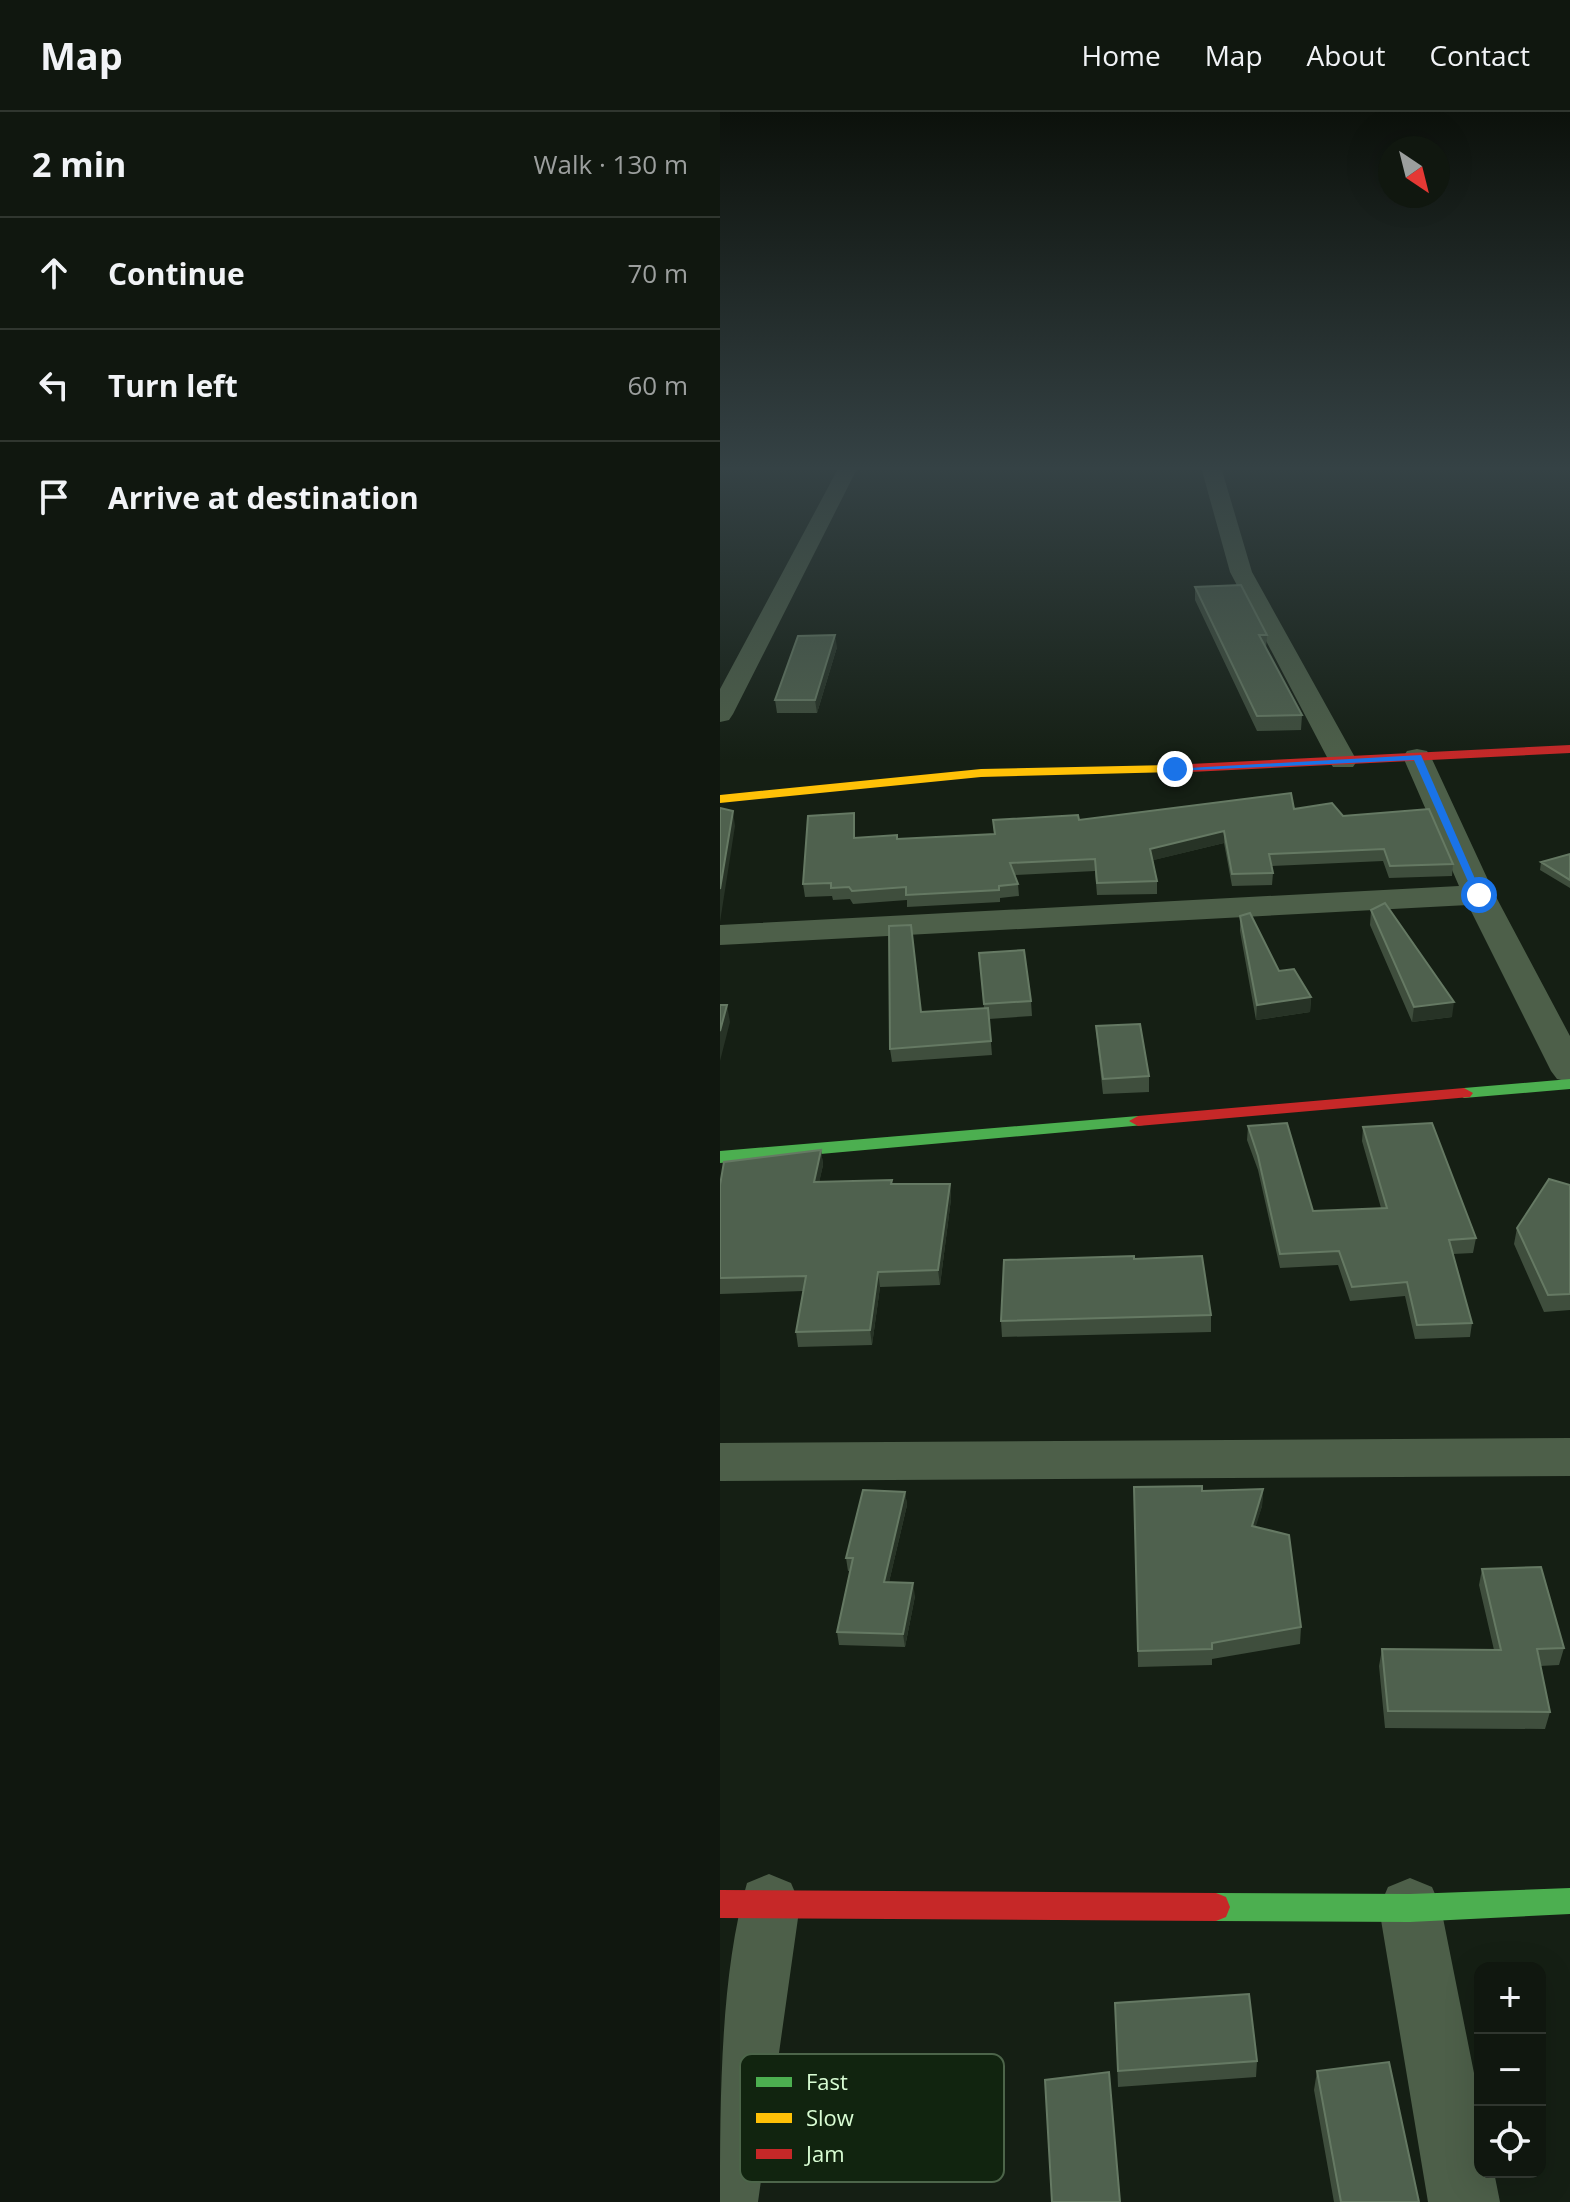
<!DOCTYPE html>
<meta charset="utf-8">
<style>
body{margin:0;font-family:"Open Sans",sans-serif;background:#1e241d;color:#f1f3f6}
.controls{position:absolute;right:24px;bottom:24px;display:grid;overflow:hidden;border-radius:16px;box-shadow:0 8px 32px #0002}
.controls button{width:72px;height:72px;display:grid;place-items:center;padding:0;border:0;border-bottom:2px solid #30362f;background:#10170f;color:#f1f3f6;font:40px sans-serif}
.compass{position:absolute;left:658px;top:24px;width:72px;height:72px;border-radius:50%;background:#10170f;box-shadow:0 8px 32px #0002;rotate:145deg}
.stop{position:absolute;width:24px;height:24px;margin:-18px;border:6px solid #1a73e8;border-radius:50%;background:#fff}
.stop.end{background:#1a73e8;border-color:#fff;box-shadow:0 2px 8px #0008}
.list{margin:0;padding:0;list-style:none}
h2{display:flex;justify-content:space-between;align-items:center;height:104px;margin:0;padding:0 32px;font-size:34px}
h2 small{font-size:26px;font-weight:400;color:#9c9f9e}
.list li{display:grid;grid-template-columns:52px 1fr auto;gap:24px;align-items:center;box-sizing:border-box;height:112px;padding:0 32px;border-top:2px solid #30362f}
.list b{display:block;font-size:30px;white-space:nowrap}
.list em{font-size:26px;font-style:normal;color:#9c9f9e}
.icon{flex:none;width:44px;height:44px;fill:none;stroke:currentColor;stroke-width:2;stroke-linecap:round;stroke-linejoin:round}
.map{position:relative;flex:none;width:850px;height:2090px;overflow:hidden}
header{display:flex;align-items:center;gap:48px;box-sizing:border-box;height:112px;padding:0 40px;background:#10170f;border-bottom:2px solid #30362f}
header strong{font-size:38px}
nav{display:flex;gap:44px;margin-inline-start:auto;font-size:28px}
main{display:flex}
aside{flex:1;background:#10170f}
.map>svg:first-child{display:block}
</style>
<header>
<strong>Map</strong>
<nav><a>Home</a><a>Map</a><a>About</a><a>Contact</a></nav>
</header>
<main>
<aside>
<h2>2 min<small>Walk · 130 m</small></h2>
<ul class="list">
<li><svg class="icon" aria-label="ahead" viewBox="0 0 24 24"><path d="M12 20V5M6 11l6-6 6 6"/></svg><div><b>Continue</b></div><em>70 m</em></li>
<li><svg class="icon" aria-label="left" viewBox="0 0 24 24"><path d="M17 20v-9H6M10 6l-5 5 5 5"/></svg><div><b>Turn left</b></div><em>60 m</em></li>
<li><svg class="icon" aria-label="arrive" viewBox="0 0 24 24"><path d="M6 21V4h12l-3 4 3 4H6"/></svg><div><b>Arrive at destination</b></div></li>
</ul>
</aside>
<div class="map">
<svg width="850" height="2090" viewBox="0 0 850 2090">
<rect width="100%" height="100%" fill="#151f14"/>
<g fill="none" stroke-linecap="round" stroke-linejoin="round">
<path fill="#4d5f49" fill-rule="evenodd" d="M 119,355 L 138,355 L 13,602 L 9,608 L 0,610 L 0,577 Z
M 481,355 L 501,355 L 532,460 L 637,649 L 633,655 L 613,655 L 609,649 L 510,460 Z
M 697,637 L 707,639 L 711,645 L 775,783 L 850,924 L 850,970 L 837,967 L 831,959 L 748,793 L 0,833 L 0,813 L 739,774 L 683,645 L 687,639 Z
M 850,1326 L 850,1364 L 0,1369 L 0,1331 Z
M 49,1762 L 71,1771 L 80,1792 L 38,2090 L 0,2090 C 0,1992 0,1862 27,1771 Z
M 690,1766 L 712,1775 L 721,1796 L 760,1991 L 760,2060 L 774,2060 L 780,2090 L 708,2090 L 659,1796 L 668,1775 Z"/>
<path fill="#4caf50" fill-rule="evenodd" d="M 850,967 L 850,977 L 744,986 L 735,981 L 744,976 Z
M 418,1004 L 427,1009 L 424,1013 L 0,1051 L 0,1039 Z
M 850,1776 L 850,1802 L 690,1810 L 496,1809 L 486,1805 L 482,1795 L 486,1785 L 496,1781 L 690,1782 Z"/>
<path fill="#ffc107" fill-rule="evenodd" d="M 450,653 L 455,654 L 455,660 L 261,665 L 0,691 L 0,683 L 261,657 Z"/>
<path fill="#c62828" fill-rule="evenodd" d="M 850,633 L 850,641 L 450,661 L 444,657 L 450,653 Z
M 744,976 L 753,981 L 750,985 L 418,1014 L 409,1009 L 418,1004 Z
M 0,1778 L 496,1781 L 506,1785 L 510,1795 L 506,1805 L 496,1809 L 0,1806 Z"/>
</g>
<path fill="#3f4e3d" d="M 475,475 L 547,523 L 546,537 L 582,603 L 581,618 L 537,619 L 475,488 Z
M 117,535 L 97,601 L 57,601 L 55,588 Z
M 574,697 L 623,704 L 733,752 L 732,764 L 669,766 L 663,749 L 597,752 L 552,754 L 553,761 L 552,773 L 512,774 L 504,731 L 433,748 L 437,769 L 437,782 L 377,783 L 375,759 L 295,763 L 298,772 L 299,784 L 280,786 L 280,790 L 187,795 L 187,788 L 133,792 L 130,787 L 113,788 L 112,784 L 85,785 L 83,772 L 135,713 L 135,726 L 177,727 L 274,722 L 273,708 L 359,708 Z
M 850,742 L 850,776 L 820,758 L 821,750 Z
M 651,798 L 732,905 L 692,910 L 650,813 Z
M 520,804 L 559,859 L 591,885 L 590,900 L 536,908 L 520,819 Z
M 259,841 L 311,889 L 312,904 L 269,907 L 272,943 L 172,950 L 170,937 L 264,896 Z
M 376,914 L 429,964 L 429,980 L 383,982 L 377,929 Z
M 528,1014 L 593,1099 L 661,1096 L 642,1029 L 643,1015 L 756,1126 L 753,1141 L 733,1142 L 752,1211 L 750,1225 L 695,1227 L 685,1184 L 630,1189 L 618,1153 L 560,1156 L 538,1058 L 527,1028 Z
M 101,1038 L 103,1053 L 99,1070 L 172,1068 L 172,1072 L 230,1072 L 231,1087 L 220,1173 L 160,1175 L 152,1233 L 78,1235 L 76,1220 L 83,1179 L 0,1182 L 0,1073 Z
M 850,1073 L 850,1198 L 824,1200 L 794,1132 L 797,1116 Z
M 491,1203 L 491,1220 L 282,1225 L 281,1209 Z
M 414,1375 L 482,1379 L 543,1377 L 542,1394 L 535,1415 L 581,1515 L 580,1532 L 492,1547 L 492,1553 L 418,1555 Z
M 185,1380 L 187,1393 L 169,1470 L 195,1484 L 185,1535 L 119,1533 L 117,1520 L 131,1459 L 128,1459 L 126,1446 Z
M 762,1457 L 844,1536 L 839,1553 L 820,1554 L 830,1600 L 825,1617 L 665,1616 L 659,1554 L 662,1537 L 774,1538 L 759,1473 Z
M 395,1891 L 537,1949 L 536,1965 L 398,1975 Z
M 597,1959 L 699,2090 L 614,2090 L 594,1978 Z"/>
<path fill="#273326" d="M 115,523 L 117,535 L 97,601 L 95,588 Z
M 13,699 L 15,714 L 0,810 L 0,777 Z
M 504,719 L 504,731 L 430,749 L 430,737 Z
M 591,885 L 590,900 L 536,908 L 537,893 Z
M 734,890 L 732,905 L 692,910 L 694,895 Z
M 7,893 L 10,910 L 0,949 L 0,919 Z
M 101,1038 L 103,1053 L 96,1085 L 94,1070 Z
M 230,1072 L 231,1087 L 220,1173 L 218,1158 Z
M 158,1160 L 160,1175 L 152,1233 L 150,1218 Z
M 543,1377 L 542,1394 L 531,1431 L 532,1414 Z
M 185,1380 L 187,1393 L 166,1483 L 164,1470 Z
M 193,1471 L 195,1484 L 185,1535 L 183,1522 Z"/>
<path fill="#4f614e" stroke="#657963" stroke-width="2" d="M 521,473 L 547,523 L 539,523 L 582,603 L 537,604 L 475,475 Z
M 115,523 L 95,588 L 55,588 L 78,524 Z
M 571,681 L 574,697 L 612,691 L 623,704 L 709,697 L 733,752 L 670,754 L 664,737 L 598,740 L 549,742 L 553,761 L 512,762 L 504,719 L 430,737 L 437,769 L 377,771 L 375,747 L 290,751 L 298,772 L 279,774 L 279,778 L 186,783 L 186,775 L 132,779 L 129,775 L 111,776 L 111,771 L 83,772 L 88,704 L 134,701 L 134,726 L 177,723 L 177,727 L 275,722 L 273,708 L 358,703 L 359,708 Z
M 0,696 L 13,699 L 0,777 Z
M 850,742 L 850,768 L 821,750 Z
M 665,791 L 734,890 L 694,895 L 651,798 Z
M 530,801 L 559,859 L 574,857 L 591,885 L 537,893 L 520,804 Z
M 191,813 L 201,900 L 268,896 L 271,929 L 170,937 L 169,814 Z
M 304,838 L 311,889 L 264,892 L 259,841 Z
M 0,893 L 7,893 L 0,919 Z
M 420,912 L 429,964 L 383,967 L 376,914 Z
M 567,1011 L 593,1099 L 667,1096 L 643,1015 L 712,1011 L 756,1126 L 729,1128 L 752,1211 L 697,1213 L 687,1170 L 632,1175 L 619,1139 L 560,1142 L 538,1044 L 528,1014 Z
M 101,1038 L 94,1070 L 172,1068 L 171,1072 L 230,1072 L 218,1158 L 158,1160 L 150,1218 L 76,1220 L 86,1164 L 0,1166 L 0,1073 L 4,1050 Z
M 829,1067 L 850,1073 L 850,1182 L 828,1183 L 797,1116 Z
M 414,1144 L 414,1147 L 482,1144 L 491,1203 L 281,1209 L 284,1148 Z
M 482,1374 L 482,1379 L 543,1377 L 532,1414 L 569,1423 L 581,1515 L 492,1531 L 492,1537 L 418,1539 L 414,1375 Z
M 143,1378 L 185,1380 L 164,1470 L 193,1471 L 183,1522 L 117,1520 L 133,1446 L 126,1446 Z
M 821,1455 L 844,1536 L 817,1537 L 830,1600 L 668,1599 L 662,1537 L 781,1538 L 762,1457 Z
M 529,1882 L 537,1949 L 398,1959 L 395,1891 Z
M 669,1950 L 699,2090 L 621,2090 L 597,1959 Z
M 389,1960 L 400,2090 L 332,2090 L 325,1968 Z"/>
<linearGradient id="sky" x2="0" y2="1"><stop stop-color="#0c110b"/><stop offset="0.55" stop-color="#354245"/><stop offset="1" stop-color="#354245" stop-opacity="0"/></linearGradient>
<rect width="850" height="648" fill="url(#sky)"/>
<path fill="#1a73e8" d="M 701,643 L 763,785 L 754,783 L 694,648 L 455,659 L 450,657 Z"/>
<rect x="20" y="1942" width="264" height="128" rx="12" fill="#11240f" stroke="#4d654a" stroke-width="2"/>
<rect x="36" y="1965" width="36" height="10" fill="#4caf50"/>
<rect x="36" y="2001" width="36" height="10" fill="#ffc107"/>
<rect x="36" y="2037" width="36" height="10" fill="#c62828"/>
<g font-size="22" fill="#d9fdd4">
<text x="86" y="1978">Fast</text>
<text x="86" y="2014">Slow</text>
<text x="86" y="2050">Jam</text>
</g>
</svg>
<div class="controls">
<button>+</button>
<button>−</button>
<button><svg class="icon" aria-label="locate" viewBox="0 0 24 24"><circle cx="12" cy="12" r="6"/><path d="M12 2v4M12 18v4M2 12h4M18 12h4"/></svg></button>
</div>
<svg class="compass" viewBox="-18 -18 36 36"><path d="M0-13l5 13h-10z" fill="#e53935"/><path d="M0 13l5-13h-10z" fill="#9c9f9e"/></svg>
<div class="stop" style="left:759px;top:783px"></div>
<div class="stop end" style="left:455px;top:657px"></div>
</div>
</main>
